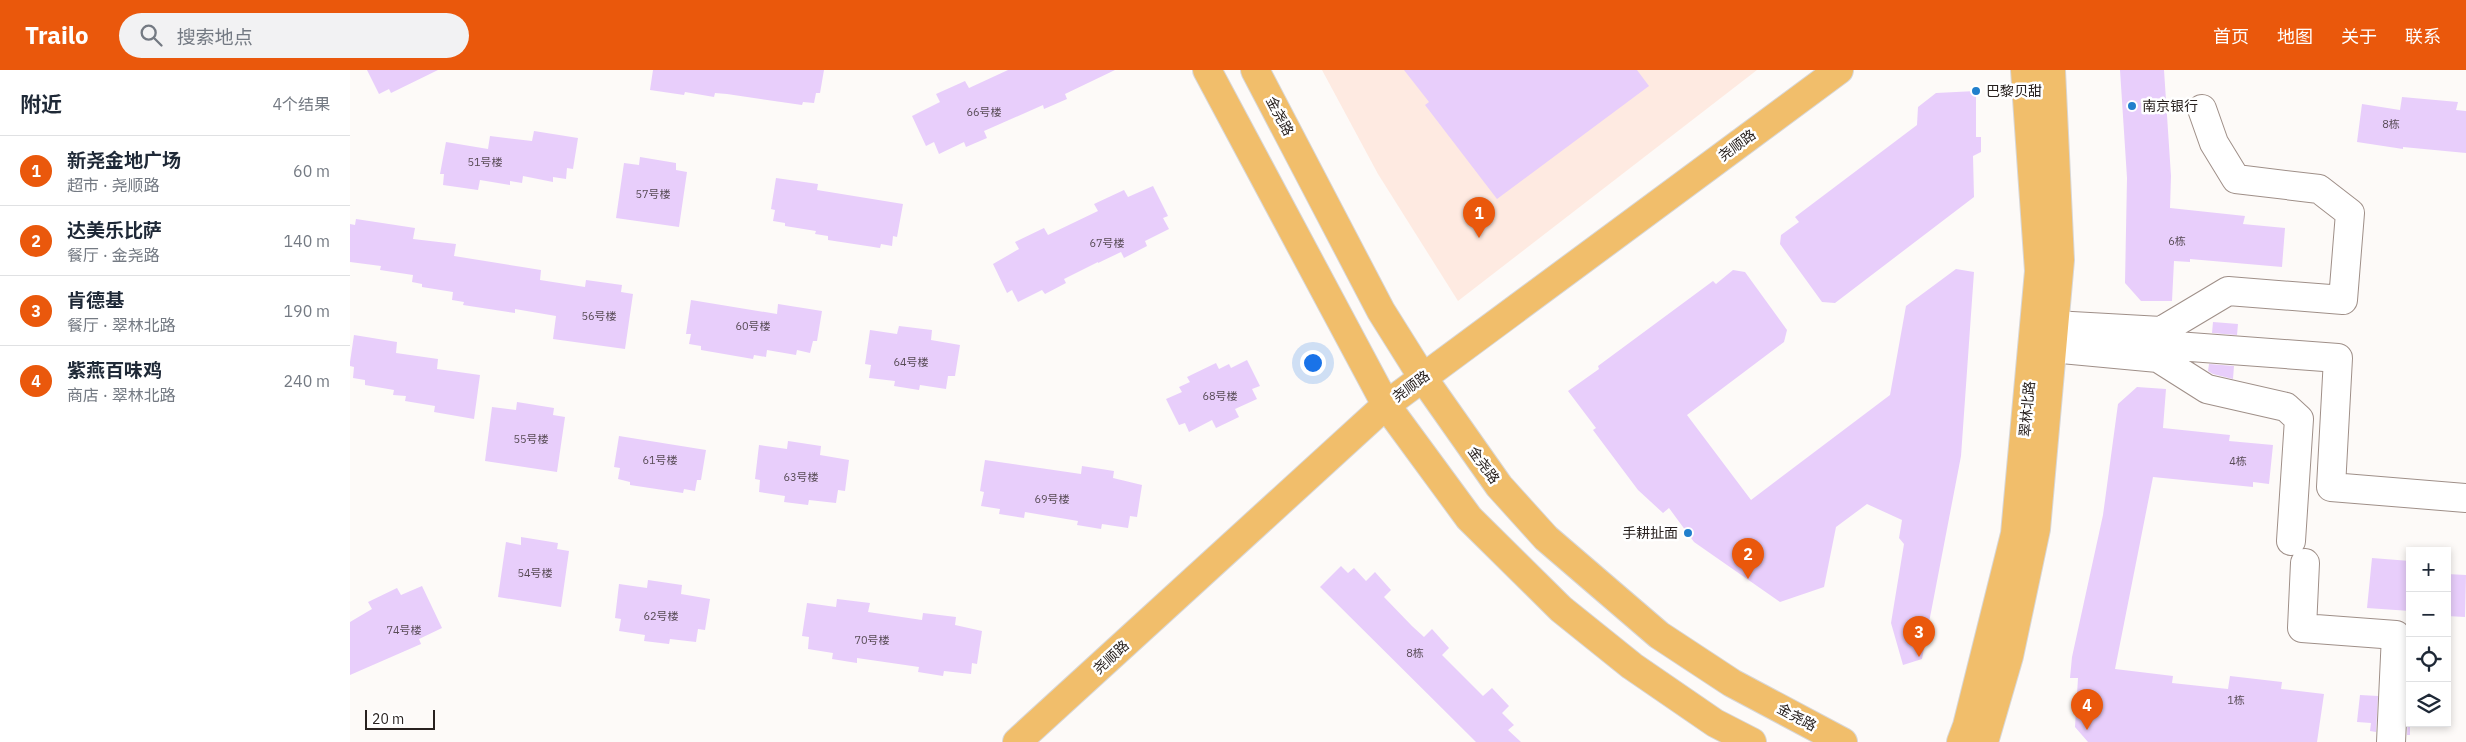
<!DOCTYPE html>
<html lang="zh">
<meta charset="utf-8">
<style>
body{margin:0;font-family:"IBM Plex Sans","Noto Sans SC",sans-serif;background:#f2f2f3;color:#1f2937}
.controls{position:absolute;right:15px;bottom:15px;display:grid;overflow:hidden;border-radius:0px;box-shadow:0 2px 8px #0003}
.controls button{width:45px;height:45px;display:grid;place-items:center;padding:0;border:0;border-bottom:1px solid #e0e1e3;background:#fff;color:#1f2937;font:25px sans-serif}
.scale{position:absolute;left:15px;bottom:12px;width:70px;box-sizing:border-box;padding-left:5px;border:2px solid #28211f;border-top:0;font-size:14px;line-height:18px;white-space:nowrap;color:#28211f;-webkit-text-stroke:4px #fff;paint-order:stroke}
.you{position:absolute;left:962px;top:292px;width:18px;height:18px;margin:-12px;border:4px solid #fff;border-radius:50%;background:#1a73e8;box-shadow:0 0 0 8px #1a73e833}
.badge{display:grid;place-items:center;width:32px;height:32px;border-radius:50%;background:#ea580c;color:#fff;font-size:16px;font-weight:700}
.pin{position:absolute;translate:-50% -41px;filter:drop-shadow(0 1px 2px #0008)}
.pin::after{content:'';position:absolute;top:26px;width:18px;height:15px;background:inherit;clip-path:polygon(0 0,100% 0,50% 100%)}
.list{margin:0;padding:0;list-style:none}
h2{display:flex;justify-content:space-between;align-items:center;height:65px;margin:0;padding:0 20px;font-size:21px}
h2 small{font-size:16px;font-weight:400;color:#747a83}
.list li{display:grid;grid-template-columns:32px 1fr auto;gap:15px;align-items:center;box-sizing:border-box;height:70px;padding:0 20px;border-top:1px solid #e0e1e3}
.list b{display:block;font-size:19px;white-space:nowrap}
.list p{margin:0;font-size:16px;white-space:nowrap;color:#747a83}
.list em{font-size:16px;font-style:normal;color:#747a83}
.icon{flex:none;width:28px;height:28px;fill:none;stroke:currentColor;stroke-width:2;stroke-linecap:round;stroke-linejoin:round}
.map{position:relative;flex:none;width:2116px;height:672px;overflow:hidden}
header{display:flex;align-items:center;gap:30px;box-sizing:border-box;height:70px;padding:0 25px;background:#ea580c;color:#fff}
header strong{font-size:24px}
nav{display:flex;gap:28px;margin-inline-start:auto;font-size:18px}
.search{width:350px;height:45px;background:#f2f2f3;display:flex;align-items:center;gap:12px;box-sizing:border-box;padding:0 18px;border-radius:28px;color:#747a83;font-size:19px}
main{display:flex}
aside{flex:1;background:#fff}
.map>svg:first-child{display:block}
</style>
<header>
<strong>Trailo</strong>
<div class="search"><svg class="icon" aria-label="search" viewBox="0 0 24 24"><circle cx="10" cy="10" r="6"/><path d="M15 15l6 6"/></svg>搜索地点</div>
<nav><a>首页</a><a>地图</a><a>关于</a><a>联系</a></nav>
</header>
<main>
<aside>
<h2>附近<small>4个结果</small></h2>
<ul class="list">
<li><span class="badge">1</span><div><b>新尧金地广场</b><p>超市 · 尧顺路</p></div><em>60 m</em></li>
<li><span class="badge">2</span><div><b>达美乐比萨</b><p>餐厅 · 金尧路</p></div><em>140 m</em></li>
<li><span class="badge">3</span><div><b>肯德基</b><p>餐厅 · 翠林北路</p></div><em>190 m</em></li>
<li><span class="badge">4</span><div><b>紫燕百味鸡</b><p>商店 · 翠林北路</p></div><em>240 m</em></li>
</ul>
</aside>
<div class="map">
<svg width="2116" height="672" viewBox="0 0 2116 672">
<rect width="100%" height="100%" fill="#fdfaf8"/>
<path fill="#feeae1" d="M 972,0 L 1407,0 L 1108,231 L 1028,104 Z"/>
<path fill="#e8cefb" d="M 17,0 L 88,0 L 41,23 L 39,19 L 29,24 Z
M 303,0 L 474,0 L 470,23 L 466,23 L 464,33 L 453,32 L 452,35 L 377,24 L 365,23 L 364,27 L 335,22 L 334,25 L 300,20 Z
M 658,0 L 765,0 L 715,24 L 717,29 L 694,39 L 693,35 L 634,61 L 637,68 L 616,77 L 614,72 L 589,84 L 584,72 L 576,76 L 562,46 L 590,32 L 586,24 L 615,11 L 619,18 Z
M 1054,0 L 1287,0 L 1299,16 L 1147,129 L 1075,35 L 1079,32 Z
M 1770,0 L 1814,0 L 1821,106 L 1820,138 L 1895,146 L 1893,154 L 1935,158 L 1932,197 L 1840,189 L 1840,192 L 1824,191 L 1822,231 L 1791,231 L 1775,213 L 1777,108 Z
M 1626,21 L 1626,67 L 1631,67 L 1631,82 L 1623,86 L 1624,127 L 1485,233 L 1472,232 L 1430,174 L 1431,165 L 1449,152 L 1445,147 L 1567,55 L 1568,37 L 1586,23 Z
M 2052,27 L 2108,32 L 2106,40 L 2116,41 L 2116,83 L 2053,77 L 2053,79 L 2007,72 L 2012,34 L 2050,40 Z
M 184,61 L 228,68 L 223,99 L 217,98 L 216,109 L 203,107 L 203,112 L 173,106 L 172,113 L 160,111 L 160,115 L 130,110 L 128,120 L 93,115 L 94,104 L 90,104 L 96,72 L 138,79 L 140,66 L 182,71 Z
M 290,87 L 326,93 L 326,100 L 337,102 L 329,157 L 266,148 L 274,93 L 289,95 Z
M 426,108 L 468,114 L 467,120 L 553,134 L 547,167 L 543,166 L 542,176 L 531,174 L 530,178 L 478,170 L 478,166 L 465,164 L 466,161 L 435,156 L 435,153 L 423,151 L 425,140 L 421,139 Z
M 803,116 L 818,146 L 813,148 L 819,159 L 795,171 L 797,176 L 774,188 L 771,182 L 748,193 L 748,192 L 714,209 L 716,213 L 695,224 L 692,220 L 668,232 L 662,220 L 657,223 L 643,194 L 669,179 L 665,172 L 694,158 L 698,165 L 748,141 L 744,134 L 774,120 L 778,127 Z
M 6,149 L 65,158 L 63,169 L 106,174 L 104,186 L 191,200 L 190,210 L 235,217 L 236,210 L 272,215 L 271,222 L 283,224 L 275,279 L 203,269 L 206,246 L 165,239 L 165,243 L 113,235 L 114,232 L 102,230 L 103,222 L 72,217 L 72,214 L 62,212 L 63,205 L 30,200 L 31,196 L 0,192 L 0,154 L 5,155 Z
M 1606,199 L 1624,202 L 1611,386 L 1572,589 L 1553,595 L 1541,553 L 1554,474 L 1549,468 L 1552,450 L 1517,434 L 1486,457 L 1474,517 L 1430,532 L 1344,472 L 1319,438 L 1313,443 L 1288,420 L 1243,360 L 1246,358 L 1218,321 L 1249,299 L 1248,296 L 1363,211 L 1366,214 L 1383,200 L 1395,202 L 1437,260 L 1434,272 L 1337,345 L 1401,430 L 1540,325 L 1556,236 Z
M 341,230 L 427,244 L 428,234 L 472,241 L 467,271 L 463,271 L 460,283 L 447,280 L 446,285 L 417,280 L 416,287 L 404,285 L 403,289 L 351,280 L 351,276 L 339,274 L 341,264 L 336,264 Z
M 1863,252 L 1888,254 L 1887,265 L 1862,263 Z
M 549,256 L 582,260 L 581,270 L 610,275 L 605,306 L 598,306 L 596,319 L 570,315 L 569,320 L 544,316 L 545,311 L 519,308 L 521,295 L 515,294 L 520,260 L 547,264 Z
M 4,265 L 47,272 L 46,283 L 88,289 L 87,299 L 130,305 L 124,349 L 84,342 L 85,336 L 55,331 L 56,326 L 43,325 L 44,320 L 15,315 L 15,310 L 3,308 L 4,297 L 0,296 L 0,292 Z
M 897,290 L 910,316 L 902,319 L 907,329 L 885,339 L 889,347 L 866,358 L 862,350 L 839,362 L 835,353 L 829,355 L 816,329 L 832,322 L 829,317 L 840,312 L 837,307 L 866,293 L 869,299 L 879,294 L 881,298 Z
M 1859,294 L 1884,296 L 1883,309 L 1863,304 L 1858,301 Z
M 1787,317 L 1816,319 L 1813,358 L 1880,365 L 1879,371 L 1923,375 L 1919,414 L 1903,412 L 1903,417 L 1803,407 L 1765,599 L 1823,606 L 1822,613 L 1878,619 L 1880,606 L 1932,612 L 1931,619 L 1974,624 L 1967,672 L 1738,672 L 1725,657 L 1728,608 L 1720,608 L 1722,587 L 1753,445 L 1768,334 Z
M 167,332 L 204,338 L 203,345 L 215,347 L 207,402 L 135,391 L 142,337 L 166,340 Z
M 269,366 L 356,380 L 351,410 L 347,410 L 345,421 L 334,419 L 333,423 L 280,415 L 280,412 L 268,409 L 270,398 L 264,397 Z
M 438,371 L 471,376 L 470,385 L 499,390 L 495,421 L 488,420 L 486,433 L 459,430 L 458,435 L 434,432 L 435,426 L 409,422 L 410,410 L 405,409 L 409,375 L 437,379 Z
M 635,390 L 731,404 L 732,396 L 764,401 L 763,408 L 792,415 L 787,447 L 780,446 L 778,458 L 752,454 L 751,459 L 727,455 L 728,451 L 675,442 L 674,448 L 649,444 L 650,439 L 631,436 L 634,422 L 630,421 Z
M 171,467 L 208,473 L 207,479 L 219,481 L 211,537 L 148,527 L 156,472 L 171,475 Z
M 2022,488 L 2060,491 L 2060,541 L 2017,538 Z
M 991,496 L 998,503 L 1004,498 L 1016,511 L 1025,502 L 1041,520 L 1034,527 L 1062,556 L 1074,567 L 1082,559 L 1099,578 L 1092,585 L 1133,626 L 1142,618 L 1159,636 L 1152,643 L 1164,655 L 1158,660 L 1171,672 L 1126,672 L 970,517 Z
M 2097,504 L 2116,505 L 2115,547 L 2097,546 Z
M 298,510 L 332,515 L 331,524 L 360,529 L 355,560 L 348,559 L 346,572 L 320,569 L 319,574 L 294,571 L 295,565 L 269,561 L 271,549 L 265,548 L 269,514 L 297,518 Z
M 72,516 L 92,558 L 69,569 L 71,574 L 0,605 L 0,552 L 22,539 L 18,532 L 47,518 L 51,525 Z
M 487,529 L 520,533 L 518,542 L 572,550 L 573,543 L 606,547 L 605,555 L 632,561 L 627,594 L 622,593 L 621,604 L 594,601 L 593,606 L 568,602 L 569,597 L 507,588 L 507,593 L 482,589 L 483,583 L 458,579 L 459,567 L 452,566 L 457,533 L 486,537 Z
M 2010,625 L 2028,626 L 2026,662 L 2020,661 L 2021,653 L 2007,652 Z
M 2059,629 L 2060,629 L 2060,665 L 2057,665 Z"/>
<g fill="none" stroke-linecap="round" stroke-linejoin="round">
<defs>
<path id="minor" d="M 1704,255 L 1811,261 L 1878,221 L 1993,230 L 2000,143 L 1969,119 L 1886,109 L 1864,73 L 1852,39
M 1786,273 L 1988,288 L 1981,417 L 2116,428
M 1701,278 L 1808,288 L 1857,319 L 1936,337 L 1949,349 L 1941,471
M 1955,493 L 1952,558 L 2046,565 L 2041,672"/>
<path id="major" d="M 857,0 L 1036,335 L 1119,448 L 1211,539 L 1282,596 L 1365,653 L 1402,672
M 905,0 L 1031,241 L 1073,308 L 1149,416 L 1196,468 L 1309,565 L 1382,613 L 1493,672
M 667,672 L 1036,335 L 1489,0
M 1611,672 L 1617,656 L 1665,464 L 1689,201 L 1675,0
M 1634,672 L 1659,586 L 1686,459 L 1710,190 L 1701,0"/>
</defs>
<use href="#minor" stroke="#9f8f88" stroke-width="30"/>
<use href="#major" stroke="#d8d7d7" stroke-width="30"/>
<use href="#minor" stroke="#fff" stroke-width="28"/>
<use href="#major" stroke="#f1be6b" stroke-width="28"/>
</g>
<g fill="#217fcc" stroke="#fff" stroke-width="2">
<circle cx="1626" cy="21" r="5"/>
<circle cx="1782" cy="36" r="5"/>
<circle cx="1338" cy="463" r="5"/>
</g>
<g text-anchor="middle" stroke-width="5" stroke-linejoin="round" paint-order="stroke">
<g font-size="11" fill="#584c56">
<text x="634" y="46">66号楼</text>
<text x="2041" y="58">8栋</text>
<text x="135" y="96">51号楼</text>
<text x="303" y="128">57号楼</text>
<text x="1827" y="175">6栋</text>
<text x="757" y="177">67号楼</text>
<text x="249" y="250">56号楼</text>
<text x="403" y="260">60号楼</text>
<text x="561" y="296">64号楼</text>
<text x="870" y="330">68号楼</text>
<text x="181" y="373">55号楼</text>
<text x="310" y="394">61号楼</text>
<text x="1888" y="395">4栋</text>
<text x="451" y="411">63号楼</text>
<text x="702" y="433">69号楼</text>
<text x="185" y="507">54号楼</text>
<text x="311" y="550">62号楼</text>
<text x="54" y="564">74号楼</text>
<text x="522" y="574">70号楼</text>
<text x="1065" y="587">8栋</text>
<text x="1886" y="634">1栋</text>
</g>
<g font-size="14" fill="#28211f" stroke="#fff" text-anchor="start">
<text x="1636" y="26">巴黎贝甜</text>
<text x="1792" y="41">南京银行</text>
<text x="1328" y="468" text-anchor="end">手耕扯面</text>
</g>
<g font-size="14" fill="#28211f" stroke="#fff">
<text transform="translate(930 46) rotate(62)" y="5">金尧路</text>
<text transform="translate(1387 75) rotate(-36)" y="5">尧顺路</text>
<text transform="translate(1061 316) rotate(-36)" y="5">尧顺路</text>
<text transform="translate(1677 339) rotate(-85)" y="5">翠林北路</text>
<text transform="translate(1134 395) rotate(54)" y="5">金尧路</text>
<text transform="translate(761 587) rotate(-42)" y="5">尧顺路</text>
<text transform="translate(1447 647) rotate(28)" y="5">金尧路</text>
</g>
</g>
</svg>
<div class="controls">
<button>+</button>
<button>−</button>
<button><svg class="icon" aria-label="locate" viewBox="0 0 24 24"><circle cx="12" cy="12" r="6"/><path d="M12 2v4M12 18v4M2 12h4M18 12h4"/></svg></button>
<button><svg class="icon" aria-label="layers" viewBox="0 0 24 24"><path d="M12 4l9 5-9 5-9-5zM3 14l9 5 9-5"/></svg></button>
</div>
<div class="scale">20 m</div>
<div class="you"></div>
<div class="pin badge" style="left:1129px;top:168px">1</div>
<div class="pin badge" style="left:1398px;top:509px">2</div>
<div class="pin badge" style="left:1569px;top:587px">3</div>
<div class="pin badge" style="left:1737px;top:660px">4</div>
</div>
</main>
